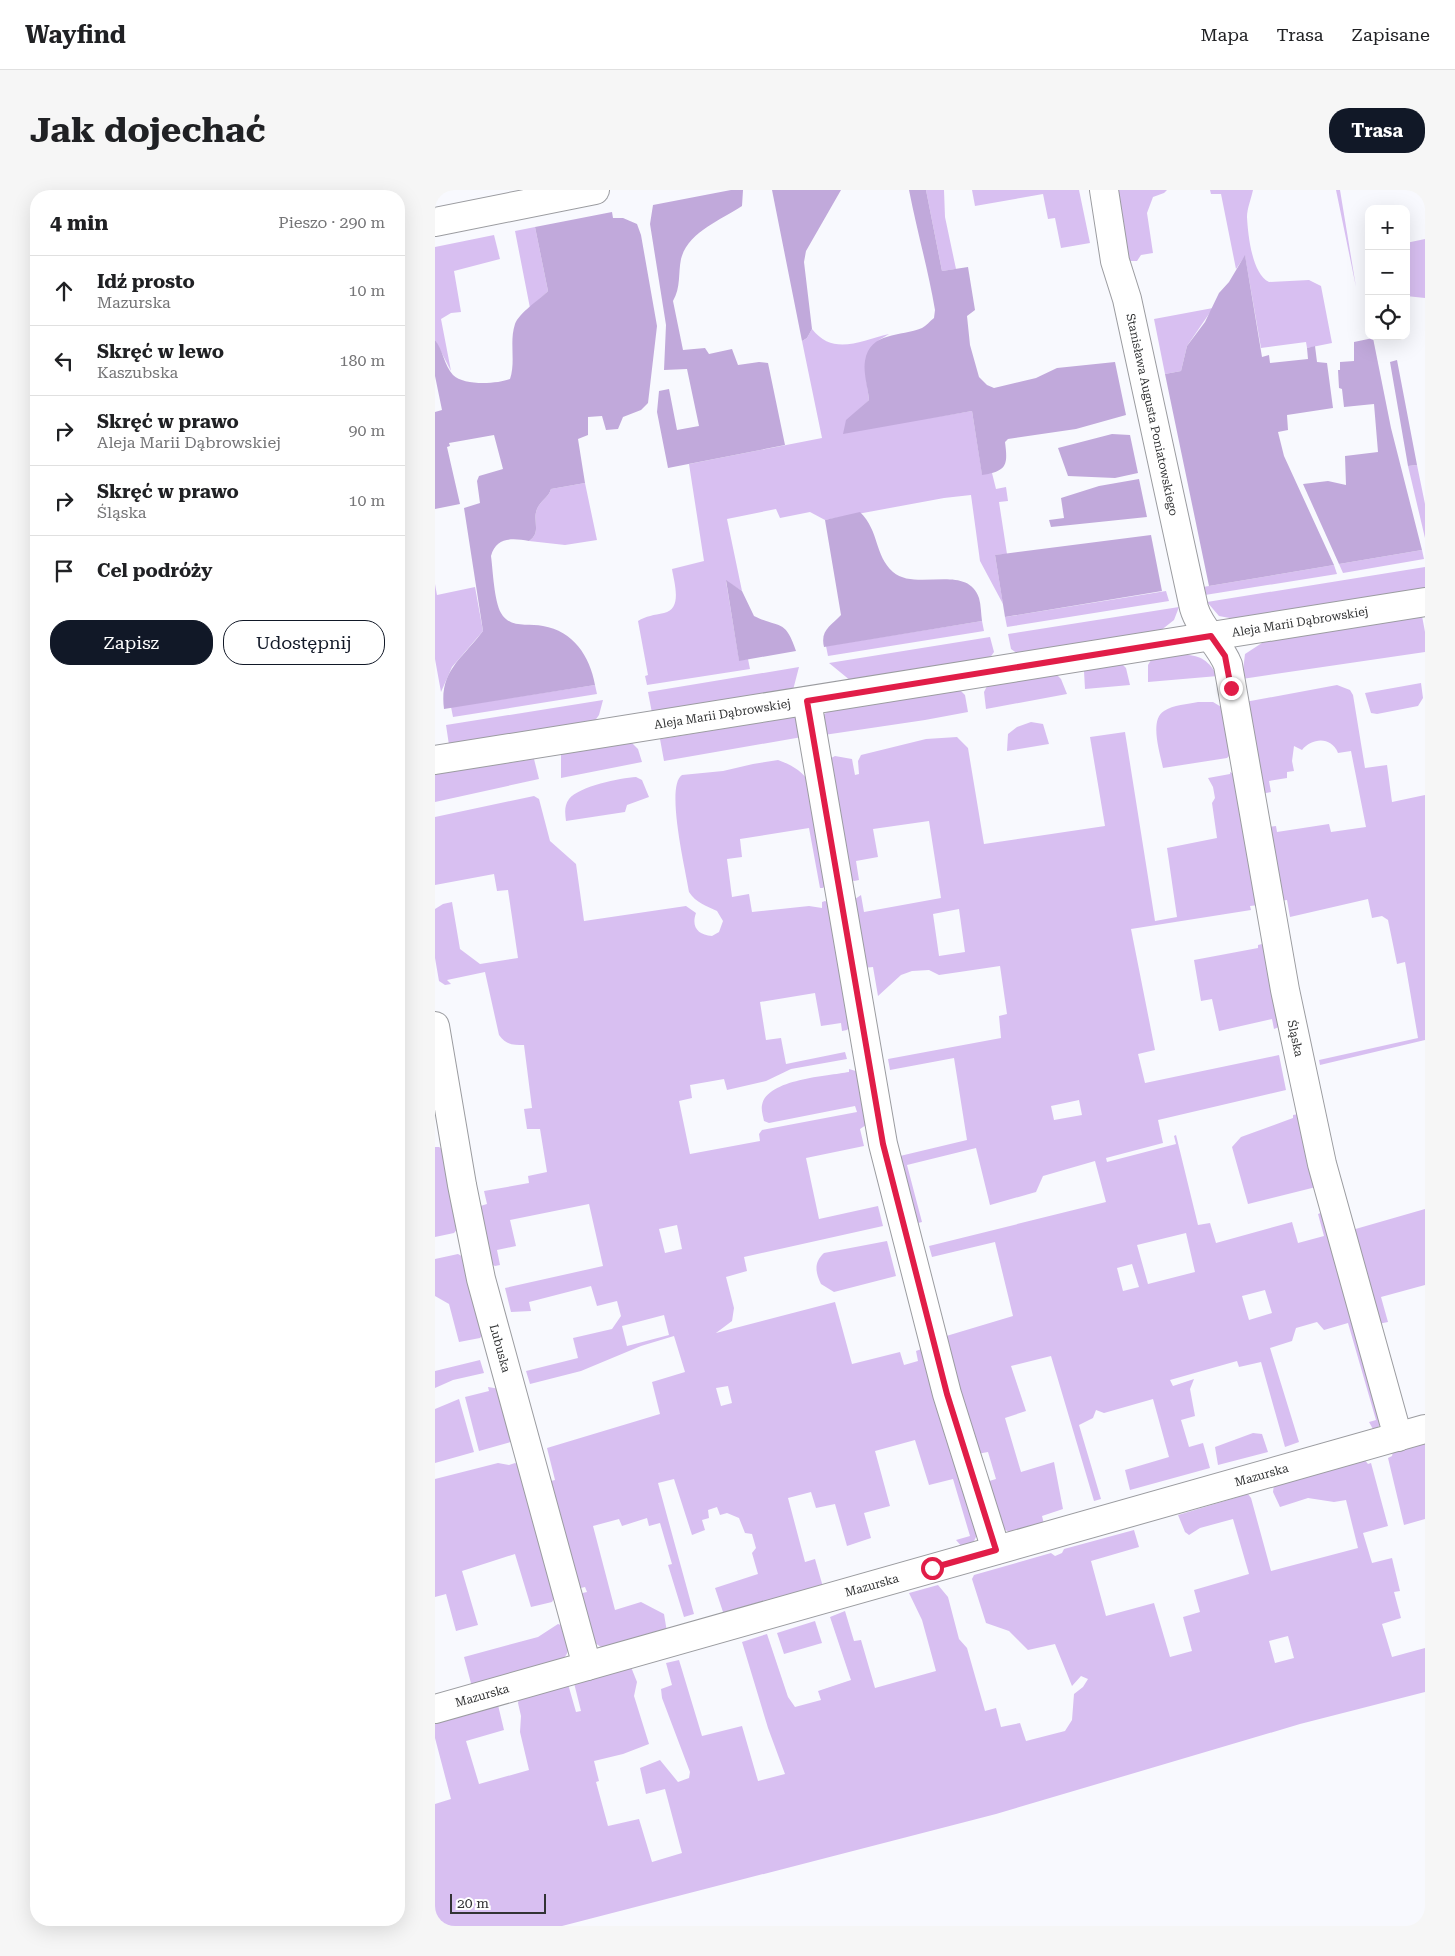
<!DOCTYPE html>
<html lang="pl">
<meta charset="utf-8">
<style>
body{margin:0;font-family:"Roboto Serif",serif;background:#f6f6f6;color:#202124}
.controls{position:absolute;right:15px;top:15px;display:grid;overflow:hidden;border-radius:10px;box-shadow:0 5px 20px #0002}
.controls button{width:45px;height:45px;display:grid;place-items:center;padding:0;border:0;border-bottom:1px solid #e0e0e0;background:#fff;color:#202124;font:25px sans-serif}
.scale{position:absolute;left:15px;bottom:12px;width:96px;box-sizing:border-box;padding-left:5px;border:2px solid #323334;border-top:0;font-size:14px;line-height:18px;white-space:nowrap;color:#323334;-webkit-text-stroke:4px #fff;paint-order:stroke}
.stop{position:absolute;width:15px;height:15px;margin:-11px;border:4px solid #e11d48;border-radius:50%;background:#fff}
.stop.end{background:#e11d48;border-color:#fff;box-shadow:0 1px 5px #0008}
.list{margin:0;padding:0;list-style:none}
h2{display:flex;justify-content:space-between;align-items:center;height:65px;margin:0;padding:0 20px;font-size:21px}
h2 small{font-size:16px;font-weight:400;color:#757577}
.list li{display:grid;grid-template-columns:32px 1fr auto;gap:15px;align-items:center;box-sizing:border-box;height:70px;padding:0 20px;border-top:1px solid #e0e0e0}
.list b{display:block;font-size:19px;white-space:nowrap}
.list p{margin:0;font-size:16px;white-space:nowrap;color:#757577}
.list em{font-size:16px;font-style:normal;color:#757577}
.actions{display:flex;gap:10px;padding:15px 20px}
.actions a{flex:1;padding:11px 0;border:1px solid #111827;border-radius:20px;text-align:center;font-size:18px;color:#111827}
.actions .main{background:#111827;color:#fff}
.icon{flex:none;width:28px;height:28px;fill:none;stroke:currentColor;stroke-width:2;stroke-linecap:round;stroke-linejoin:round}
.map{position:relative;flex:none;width:990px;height:1736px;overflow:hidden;border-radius:20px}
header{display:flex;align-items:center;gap:30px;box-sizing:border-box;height:70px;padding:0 25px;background:#fff;border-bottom:1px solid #e0e0e0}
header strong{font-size:24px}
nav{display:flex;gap:28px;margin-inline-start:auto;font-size:18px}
.intro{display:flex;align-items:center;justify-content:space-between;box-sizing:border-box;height:120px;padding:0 30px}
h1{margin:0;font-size:35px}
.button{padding:12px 22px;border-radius:20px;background:#111827;color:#fff;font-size:18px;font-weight:700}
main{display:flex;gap:30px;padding:0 30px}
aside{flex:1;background:#fff;border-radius:20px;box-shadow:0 5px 20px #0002}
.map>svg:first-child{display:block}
</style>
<header>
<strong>Wayfind</strong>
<nav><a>Mapa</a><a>Trasa</a><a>Zapisane</a></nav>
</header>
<div class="intro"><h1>Jak dojechać</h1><a class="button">Trasa</a></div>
<main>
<aside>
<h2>4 min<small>Pieszo · 290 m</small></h2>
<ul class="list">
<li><svg class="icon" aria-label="ahead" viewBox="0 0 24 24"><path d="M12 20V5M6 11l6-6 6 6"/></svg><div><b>Idź prosto</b><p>Mazurska</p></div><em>10 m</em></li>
<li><svg class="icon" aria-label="left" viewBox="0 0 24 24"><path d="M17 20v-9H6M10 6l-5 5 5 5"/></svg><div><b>Skręć w lewo</b><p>Kaszubska</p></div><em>180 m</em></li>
<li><svg class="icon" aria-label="right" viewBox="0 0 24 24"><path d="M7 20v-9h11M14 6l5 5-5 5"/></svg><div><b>Skręć w prawo</b><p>Aleja Marii Dąbrowskiej</p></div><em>90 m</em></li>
<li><svg class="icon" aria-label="right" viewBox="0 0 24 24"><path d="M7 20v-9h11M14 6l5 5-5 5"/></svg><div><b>Skręć w prawo</b><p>Śląska</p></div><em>10 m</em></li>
<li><svg class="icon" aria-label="arrive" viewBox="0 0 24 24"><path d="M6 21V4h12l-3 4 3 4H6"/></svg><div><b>Cel podróży</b></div></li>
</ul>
<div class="actions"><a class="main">Zapisz</a><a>Udostępnij</a></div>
</aside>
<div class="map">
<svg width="990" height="1736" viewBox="0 0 990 1736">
<rect width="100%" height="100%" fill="#f8f9fe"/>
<path fill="#d8bff1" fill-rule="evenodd" d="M 491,0 L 509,0 L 510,27 L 521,79 L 507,81 Z
M 537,0 L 644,0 L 655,53 L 626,58 L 620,28 L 613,29 L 608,4 L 540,16 Z
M 682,0 L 732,0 L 729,3 L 718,7 L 712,23 L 718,63 L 706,65 L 702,71 L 693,71 Z
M 775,0 L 818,0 C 816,9 812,19 812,27 C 813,45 817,84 834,92 L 874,90 L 886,96 L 897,153 L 872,158 L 871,152 L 826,158 L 810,66 L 801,79 L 786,4 L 776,4 Z
M 901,0 L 905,0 L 921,97 Z
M 100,37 L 113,101 L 95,118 L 80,41 Z
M 59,45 L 65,69 L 19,81 L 26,122 L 16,123 L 6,129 L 16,181 L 0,150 L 0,57 Z
M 990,49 L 990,108 L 971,106 L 971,53 Z
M 778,118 L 752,156 L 746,181 L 730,184 L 719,129 Z
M 377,139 C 398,166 425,151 454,144 L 444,150 L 430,179 L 434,210 L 421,222 L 488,229 L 537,221 L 547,284 L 557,283 L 561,299 L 571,297 L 573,311 L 564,312 L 572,364 L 560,365 L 568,414 L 545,371 L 536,305 L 509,308 L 390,330 L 375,322 L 345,328 L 341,319 L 292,329 L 307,401 L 291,391 L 304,470 L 313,469 L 315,479 L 212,495 L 210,486 L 213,485 L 203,431 C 211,426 219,425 229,423 C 248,419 239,392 237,379 L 269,371 L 254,274 L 387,248 L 367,151 L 372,148 Z
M 982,275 L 990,314 L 990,348 L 973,276 Z
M 150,293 L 162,350 L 130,355 L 94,351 C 107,342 97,331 102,319 C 105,311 114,307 116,299 Z
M 987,360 L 989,369 L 908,383 L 904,374 Z
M 899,375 L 902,384 L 770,405 L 768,397 Z
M 990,377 L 990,398 L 800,429 L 784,426 L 772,412 Z
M 0,394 L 2,405 L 40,397 L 48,441 L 17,477 L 6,502 L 0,469 Z
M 731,401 L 734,411 L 572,437 L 570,427 Z
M 744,417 L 739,430 L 725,441 L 583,464 L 576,459 L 573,444 Z
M 987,426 L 990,442 L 990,462 L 807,489 L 810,464 L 830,451 Z
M 547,431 L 549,441 L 393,466 L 391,456 Z
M 555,447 L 559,462 L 554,469 L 416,491 L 394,473 Z
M 746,465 C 765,464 773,470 783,486 L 713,492 L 713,475 L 716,470 Z
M 687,474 L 691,478 L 695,495 L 650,499 L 649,481 Z
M 364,477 L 358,500 L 217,523 L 213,502 Z
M 622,485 L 626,489 L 632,504 L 551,519 L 549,502 L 552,496 Z
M 986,493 L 988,508 L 983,516 L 942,524 L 936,523 L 930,503 Z
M 160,495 L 162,504 L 18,527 L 16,517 Z
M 902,495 L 915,500 L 918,505 L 930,578 L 952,575 L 957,612 L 990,605 L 990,850 L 885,875 L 884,870 L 983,848 L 970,772 L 962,774 L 953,730 L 947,726 L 937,728 L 933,709 L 855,727 L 852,710 L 845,711 L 834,637 L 841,636 L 842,642 L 894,634 L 896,642 L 931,637 L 916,561 L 903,563 C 896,546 877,548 867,560 L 859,556 L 857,571 L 859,581 L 852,582 L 852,588 L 834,591 L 836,602 L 826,604 L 810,512 Z
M 525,500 L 530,505 L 533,522 L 490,530 L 389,545 L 387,526 L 392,522 Z
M 168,510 L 164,525 L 159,532 L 14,555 L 11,535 Z
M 763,512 L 778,512 L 788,518 L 797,563 L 792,568 L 728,578 C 725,563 714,530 729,521 C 738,515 753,514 763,512 Z
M 360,527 L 367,547 L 229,571 L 225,549 Z
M 596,532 L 608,534 L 614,554 L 572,561 L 573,544 L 582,537 Z
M 690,542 L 720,731 L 742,727 L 732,658 L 782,648 L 777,613 L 780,608 L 778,597 L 773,588 L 795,584 L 795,582 L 802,586 L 824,715 L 815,716 L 816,720 L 696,739 L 720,860 L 703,864 L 710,893 L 844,865 L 851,900 L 723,930 L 728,953 L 671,968 L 672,972 L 741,954 L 739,946 L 741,945 L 763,1035 L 775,1033 L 781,1053 L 857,1032 L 863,1053 L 889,1046 L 883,1024 L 888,1022 L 947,1233 L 939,1241 L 934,1232 L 941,1230 L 913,1133 L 889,1140 L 882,1132 L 861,1138 L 857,1151 L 835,1158 L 864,1252 L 850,1257 L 826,1172 L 804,1177 L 802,1171 L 735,1190 L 738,1196 L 759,1189 L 755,1199 L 760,1226 L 746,1230 L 754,1257 L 768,1253 L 775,1278 L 695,1300 L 690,1280 L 734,1267 L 718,1209 L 669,1223 L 661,1220 L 658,1228 L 644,1235 L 666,1309 L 659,1311 L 616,1166 L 576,1176 L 591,1221 L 570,1228 L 586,1282 L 619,1272 L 628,1319 L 607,1326 L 609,1334 L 574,1342 L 567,1338 L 551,1292 L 561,1289 L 553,1262 L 542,1264 L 508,1147 L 578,1126 L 560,1052 L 497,1067 L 494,1056 L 671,1012 L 660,971 L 608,986 L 601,1002 L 555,1015 L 541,958 L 472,975 L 487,1032 L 479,1034 L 465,966 L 532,950 L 519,868 L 455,880 L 453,869 L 566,848 L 564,826 L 572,824 L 565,776 L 504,785 L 494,780 L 477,781 L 466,785 L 443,806 L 438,777 L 428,778 L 417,711 L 426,705 L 429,722 L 506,708 L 494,631 L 438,639 L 443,667 L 421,671 L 424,690 L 419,691 L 413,688 L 394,569 L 400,566 L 417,569 L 420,585 L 424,584 L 423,571 L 426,565 L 491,549 L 522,547 L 533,558 L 549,654 L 670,636 L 655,547 ZM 524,719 L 530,762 L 504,766 L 498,724 ZM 644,910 L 647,925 L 619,930 L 616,916 ZM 751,1043 L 760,1082 L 713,1094 L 702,1055 ZM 697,1074 L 704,1097 L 688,1101 L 682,1078 ZM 830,1100 L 837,1123 L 814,1130 L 807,1106 Z
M 197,553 L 203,559 L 207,572 L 126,588 L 126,564 Z
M 99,569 L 104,589 L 0,612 L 0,584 Z
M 343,570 C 357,575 367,581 375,593 L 392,692 L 388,698 L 385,698 L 374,638 L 305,649 L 307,667 L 292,669 L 297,707 L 314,704 L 317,722 L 374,716 L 387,718 L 387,712 L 390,711 L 396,714 L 416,835 L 412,840 L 407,841 L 406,833 L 386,836 L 380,803 L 325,812 L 331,850 L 346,848 L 351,874 L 410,862 L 412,869 L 356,879 L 331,891 L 292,900 L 289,889 L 255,895 L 257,908 L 244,911 L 255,964 L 325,951 L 324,944 L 327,940 L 422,922 L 420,916 L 334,933 L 329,931 C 328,926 326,920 327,915 C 332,889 393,886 414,882 L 414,879 L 424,882 L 434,933 L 425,939 L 429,956 L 371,968 L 384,1029 L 443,1016 L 448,1036 L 309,1067 L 312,1081 L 291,1087 L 299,1118 L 297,1131 L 281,1143 L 400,1112 L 417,1174 L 465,1162 L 469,1175 L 483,1171 L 481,1161 L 489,1158 L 543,1343 L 539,1351 L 528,1358 L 521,1350 L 535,1346 L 518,1289 L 494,1295 L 480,1250 L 440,1261 L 455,1316 L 429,1323 L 436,1348 L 412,1356 L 400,1314 L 381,1318 L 376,1302 L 353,1308 L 370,1372 L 380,1369 L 388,1397 L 289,1425 L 280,1398 L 323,1384 L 317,1363 L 321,1358 L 317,1344 L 310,1343 L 304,1328 L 292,1323 L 285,1325 L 282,1317 L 273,1320 L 274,1328 L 267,1330 L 270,1340 L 257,1345 L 239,1289 L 223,1293 L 259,1424 L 249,1427 L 233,1375 L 237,1374 L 225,1333 L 214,1336 L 212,1328 L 187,1336 L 184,1329 L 158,1336 L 180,1420 L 206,1412 L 229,1424 L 232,1442 L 175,1458 L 166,1457 L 160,1453 L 143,1404 L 152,1402 L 150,1397 L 141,1399 L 112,1292 L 120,1290 L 112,1258 L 225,1224 L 217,1192 L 250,1182 L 239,1146 L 206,1156 L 146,1181 L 95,1194 L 91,1181 L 143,1168 L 138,1148 L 177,1139 L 186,1126 L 182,1111 L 162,1116 L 156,1096 L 94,1112 L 96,1121 L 76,1122 L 70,1098 L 168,1076 L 154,1014 L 75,1030 L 81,1056 L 62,1060 L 65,1075 L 60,1076 L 54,1073 L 42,1017 L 52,1014 L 49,1001 L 94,993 L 93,986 L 112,982 L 105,939 L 92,939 L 89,919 L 97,918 L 89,855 C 78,855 71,855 64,845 L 50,782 L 12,790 L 16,794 L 10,795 L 4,791 L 0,768 L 0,719 L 8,714 L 17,712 L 25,759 L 45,774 L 83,768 L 73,700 L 62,701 L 59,684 L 0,695 L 0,627 L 99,606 L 104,609 L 115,651 L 141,674 L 149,731 L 251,716 L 261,723 C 256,737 263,745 277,746 L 284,742 L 288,731 L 282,721 C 272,716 261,713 254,702 C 251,681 230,596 247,585 L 288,581 L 318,574 ZM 242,1035 L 247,1059 L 230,1063 L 224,1039 ZM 229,1125 L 234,1145 L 192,1156 L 187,1136 ZM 293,1196 L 297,1213 L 286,1216 L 281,1198 Z
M 201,587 L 207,590 L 214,607 L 192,615 L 190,622 L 131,631 C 130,623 129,616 134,609 C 145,596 185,588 201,587 Z
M 831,753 L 844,837 L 839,839 L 837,829 L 784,841 L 777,809 L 766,811 L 759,770 L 823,758 L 823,755 Z
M 864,924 L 881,997 L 813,1014 L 797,957 L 806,947 L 858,928 L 858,925 Z
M 0,957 L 4,957 L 10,961 L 24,1037 L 19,1043 L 0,1047 Z
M 990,1019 L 990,1095 L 946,1107 L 953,1132 L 943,1134 L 917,1040 Z
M 452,1051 L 461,1086 L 399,1102 L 386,1094 C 380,1082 379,1072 389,1063 Z
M 23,1064 L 30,1068 L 50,1142 L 45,1148 L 24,1152 L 14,1114 L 0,1106 L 0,1069 Z
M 45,1170 L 49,1183 L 18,1190 L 0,1198 L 0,1181 Z
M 53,1197 L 65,1199 L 79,1251 L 44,1261 L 30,1207 L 54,1201 Z
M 24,1209 L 39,1262 L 0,1273 L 0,1219 Z
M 818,1243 L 827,1244 L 833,1262 L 783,1275 L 780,1257 Z
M 990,1252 L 990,1329 L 969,1335 L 953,1268 L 957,1266 L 958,1261 Z
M 929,1269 L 933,1274 L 936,1273 L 953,1336 L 928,1343 L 937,1373 L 957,1368 L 965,1401 L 959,1402 L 966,1428 L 947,1434 L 957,1467 L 990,1458 L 990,1502 L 865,1534 L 561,1624 L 127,1736 L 0,1736 L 0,1614 L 16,1609 L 0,1548 L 0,1532 L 63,1515 L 69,1540 L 31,1551 L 44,1594 L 94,1580 L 85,1542 L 86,1526 L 83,1513 L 84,1508 L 133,1494 L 141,1522 L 146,1521 L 139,1493 L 196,1477 L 202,1492 L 199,1506 L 214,1554 L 188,1564 L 159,1571 L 164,1591 L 161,1592 L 173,1636 L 204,1629 L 217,1672 L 247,1663 L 230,1599 L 211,1604 L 205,1578 L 225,1570 L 243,1592 L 254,1588 L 255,1582 L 227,1508 L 226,1499 L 237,1495 L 231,1473 L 244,1470 L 267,1546 L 307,1536 L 323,1591 L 350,1584 L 333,1538 L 307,1452 L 332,1444 L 353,1507 L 360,1517 L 386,1510 L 383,1501 L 416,1490 L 395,1427 L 410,1421 L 419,1451 L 426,1450 L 440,1498 L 501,1481 L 487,1430 L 474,1403 L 503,1395 L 513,1407 L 524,1449 L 532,1458 L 550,1521 L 561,1518 L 566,1537 L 585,1533 L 591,1551 L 630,1541 L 637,1530 L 639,1504 L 648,1497 L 653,1489 L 646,1486 L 637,1496 L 620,1454 L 593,1460 L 574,1441 L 551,1433 L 537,1389 L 539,1385 L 616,1363 L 620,1366 L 627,1363 L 629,1359 L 699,1340 L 704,1357 L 656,1371 L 671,1426 L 719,1413 L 735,1467 L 757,1461 L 748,1427 L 765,1422 L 759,1400 L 814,1384 L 798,1329 L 765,1338 L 754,1345 L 750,1342 L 743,1325 L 813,1304 L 816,1308 L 836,1381 L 923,1358 L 911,1310 L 899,1312 L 873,1308 L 845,1317 L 838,1302 L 839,1294 ZM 853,1446 L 859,1468 L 840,1473 L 834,1451 Z
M 63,1273 L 74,1275 L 80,1273 L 86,1276 L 121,1405 L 117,1412 L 96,1417 L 80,1364 L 27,1381 L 43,1435 L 21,1441 L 11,1404 L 0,1407 L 0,1289 Z
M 380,1431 L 387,1453 L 349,1464 L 342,1443 Z
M 123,1434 L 129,1436 C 133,1450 138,1460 127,1470 L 37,1497 L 29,1467 L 103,1447 Z"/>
<path fill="#c1a9db" d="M 296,0 L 308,0 L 307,16 C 286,30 253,42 246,69 C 243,84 246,97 238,111 L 248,160 L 270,158 L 274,164 L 297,159 L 303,175 L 324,172 L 333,173 L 350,255 L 233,278 L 222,222 L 224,201 L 234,199 L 242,240 L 264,236 L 252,179 L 229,180 L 231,135 L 215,34 L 218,15 Z
M 337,0 L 406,0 L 371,61 L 369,72 L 377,139 L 372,148 L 367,151 Z
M 474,0 L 491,0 L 507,81 L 533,77 L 540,120 L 532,126 L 535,155 L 544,187 L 552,195 L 559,198 L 601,188 L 622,178 L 680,172 L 691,225 L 641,239 L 573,249 L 570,252 C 573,275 572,281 547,285 L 537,221 L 408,244 L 411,230 L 434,210 C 433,198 428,183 430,171 C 435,141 466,147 487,138 C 491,136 495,131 499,128 L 500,120 C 493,79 482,41 474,0 Z
M 177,22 L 178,28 L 188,28 L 202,34 L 206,45 L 222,136 L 213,213 L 206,220 L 188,227 L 183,239 L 171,240 L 167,226 L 153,227 L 153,245 L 143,249 L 150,293 L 116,299 C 114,307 105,311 102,319 C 97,331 107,342 94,351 C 77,348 61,347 56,366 C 58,381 59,410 66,423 C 75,439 93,433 108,436 C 138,441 155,466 160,495 L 9,519 C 4,481 27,469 48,441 L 29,318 L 45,313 L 42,291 L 44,286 L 68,279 L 59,245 L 14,253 L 15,256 L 12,257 L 25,314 L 0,319 L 0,222 L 7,220 L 0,186 L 0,150 C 8,160 9,175 18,185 C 29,196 62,194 75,189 C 81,171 74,152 80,134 C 84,123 104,110 113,101 L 100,37 Z
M 810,65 L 827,167 L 834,165 L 835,173 L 873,169 L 872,158 L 880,156 L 882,172 L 892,173 L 898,218 L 852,225 L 853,240 L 843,242 L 849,266 L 899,375 L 774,396 L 730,184 L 746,181 L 752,156 L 770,132 L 784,103 L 794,92 Z
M 938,148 L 956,238 L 987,360 L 904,374 L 868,294 L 893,291 L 911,295 L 910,266 L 943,262 L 939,214 L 909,217 L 907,199 L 904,198 L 903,180 L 905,180 L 905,172 L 919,171 L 919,152 Z
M 962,170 L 982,275 L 973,276 L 955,172 Z
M 677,244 L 695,245 L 703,283 L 680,288 L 633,286 L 623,258 Z
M 704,289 L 712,327 L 616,337 L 614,330 L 629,328 L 626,308 L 664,296 Z
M 425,322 C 445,342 439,365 458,382 C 481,402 532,373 544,408 C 546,415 546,424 547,431 L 389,457 C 385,440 396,436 406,425 L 390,330 Z
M 716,345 L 727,401 L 570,427 L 560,365 Z
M 291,390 L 307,401 L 319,426 C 345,439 350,428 361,461 L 304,471 Z"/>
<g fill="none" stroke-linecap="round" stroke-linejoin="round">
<defs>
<g id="minor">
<path id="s1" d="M 669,0 L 680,71 L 692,109 L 759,418 C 765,439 785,454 793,475 L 850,800 L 887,974 L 963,1247"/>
<path d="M 0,32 L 160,0"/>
<path d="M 372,511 L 448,954 L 512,1204 L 561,1360"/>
<path id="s2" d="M 0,570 L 990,412"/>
<path id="s3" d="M 0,836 L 27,995 L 46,1089 L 152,1476"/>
<path id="s4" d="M 0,1519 L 990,1239"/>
</g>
</defs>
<use href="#minor" stroke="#9b9ca0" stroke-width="30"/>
<use href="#minor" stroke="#fff" stroke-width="28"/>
</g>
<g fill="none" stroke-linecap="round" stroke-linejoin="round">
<path stroke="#e11d48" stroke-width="6" d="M 497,1378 L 561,1360 L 512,1204 L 448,954 L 372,511 L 776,446 L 790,466 L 796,498"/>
</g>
<g text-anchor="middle" stroke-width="4" stroke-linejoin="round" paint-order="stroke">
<g font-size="12" fill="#323334" stroke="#fff">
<text dy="4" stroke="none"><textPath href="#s1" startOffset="230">Stanisława Augusta Poniatowskiego</textPath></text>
<text dy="4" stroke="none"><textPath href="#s2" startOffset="876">Aleja Marii Dąbrowskiej</textPath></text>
<text dy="4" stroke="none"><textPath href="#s2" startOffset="291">Aleja Marii Dąbrowskiej</textPath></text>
<text dy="4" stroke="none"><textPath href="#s1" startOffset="874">Śląska</textPath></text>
<text dy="4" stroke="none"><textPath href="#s3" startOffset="329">Lubuska</textPath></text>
<text dy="4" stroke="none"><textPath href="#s4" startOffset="859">Mazurska</textPath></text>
<text dy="4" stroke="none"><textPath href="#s4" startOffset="454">Mazurska</textPath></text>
<text dy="4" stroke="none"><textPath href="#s4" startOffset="49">Mazurska</textPath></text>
</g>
</g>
</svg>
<div class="controls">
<button>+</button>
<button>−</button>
<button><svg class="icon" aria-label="locate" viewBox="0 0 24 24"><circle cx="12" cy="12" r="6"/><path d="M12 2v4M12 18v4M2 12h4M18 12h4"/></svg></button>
</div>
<div class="scale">20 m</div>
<div class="stop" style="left:497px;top:1378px"></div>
<div class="stop end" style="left:796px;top:498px"></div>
</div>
</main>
